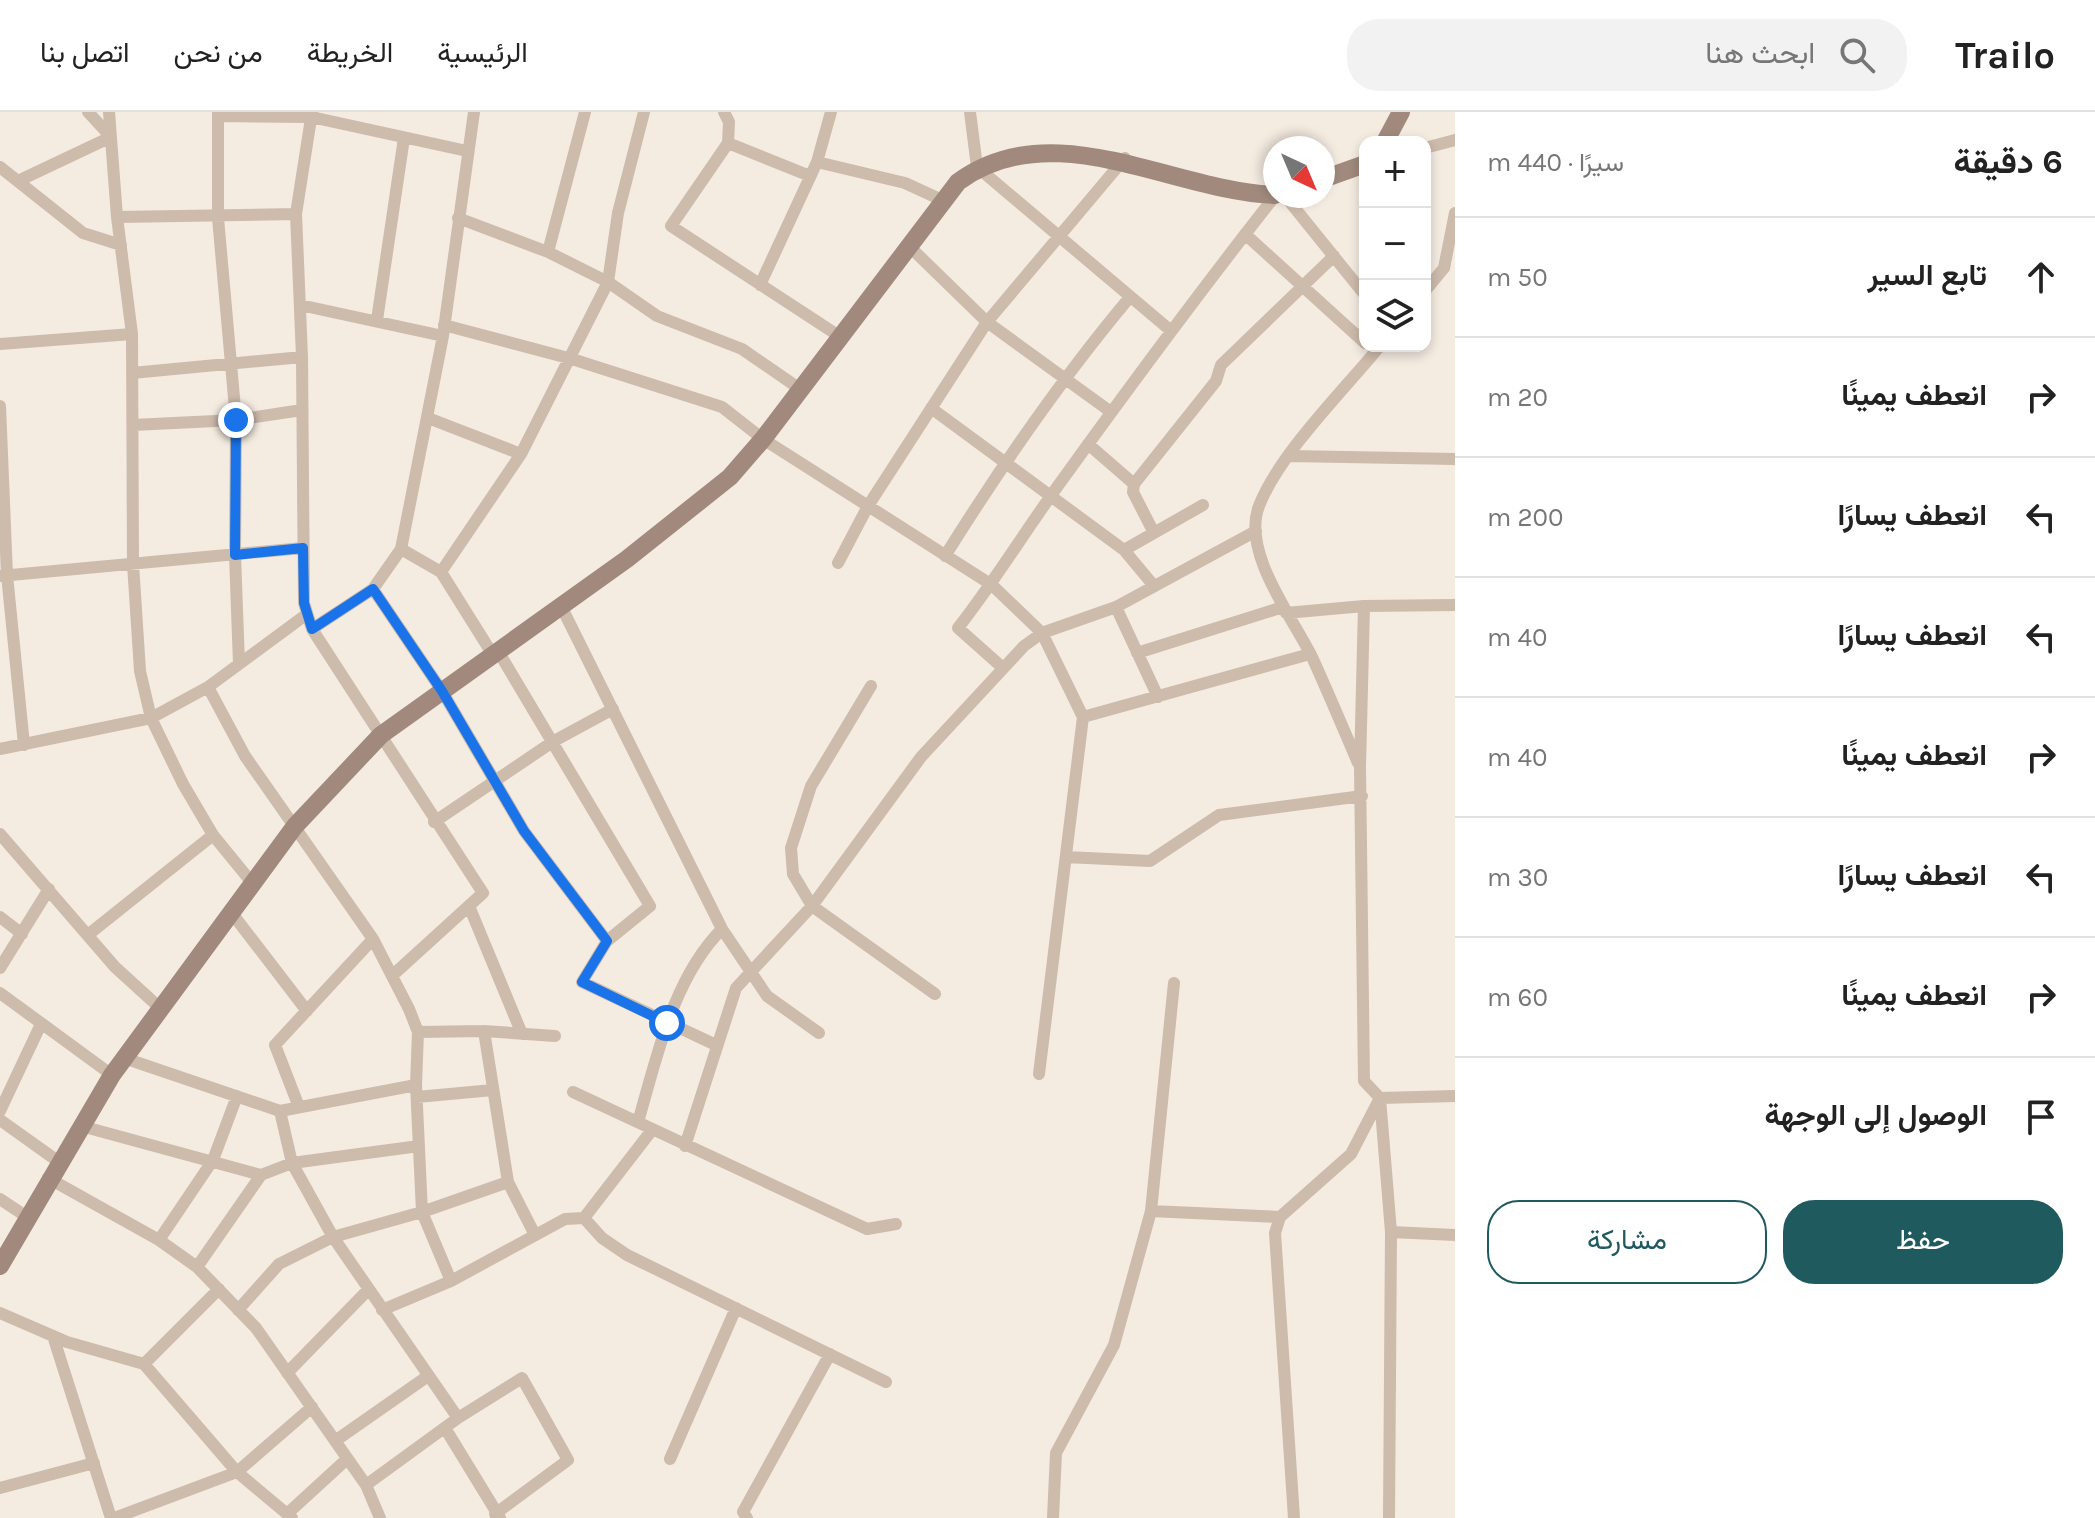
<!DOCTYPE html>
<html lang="ar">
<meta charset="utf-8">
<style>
body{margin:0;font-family:Karla,Vazirmatn,sans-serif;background:#f2f2f2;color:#222;direction:rtl}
.controls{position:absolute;right:24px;top:24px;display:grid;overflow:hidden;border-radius:16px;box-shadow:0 4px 12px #0003}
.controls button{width:72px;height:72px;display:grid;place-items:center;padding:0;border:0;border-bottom:2px solid #e0e0e0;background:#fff;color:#222;font:40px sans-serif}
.compass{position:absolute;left:1263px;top:24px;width:72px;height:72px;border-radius:50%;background:#fff;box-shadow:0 4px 12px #0003;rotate:136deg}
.stop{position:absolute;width:24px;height:24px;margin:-18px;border:6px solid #1a73e8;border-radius:50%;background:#fff}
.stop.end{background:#1a73e8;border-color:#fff;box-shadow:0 2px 8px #0008}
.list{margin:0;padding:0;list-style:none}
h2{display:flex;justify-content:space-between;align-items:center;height:104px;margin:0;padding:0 32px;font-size:34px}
h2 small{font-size:26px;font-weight:400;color:#767676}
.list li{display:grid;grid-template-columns:52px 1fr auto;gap:24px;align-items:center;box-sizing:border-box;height:120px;padding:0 32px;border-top:2px solid #e0e0e0}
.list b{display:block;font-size:30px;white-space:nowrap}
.list em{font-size:26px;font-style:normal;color:#767676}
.actions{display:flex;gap:16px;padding:24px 32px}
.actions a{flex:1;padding:18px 0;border:2px solid #1f5a5e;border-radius:32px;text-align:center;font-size:28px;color:#1f5a5e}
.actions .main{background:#1f5a5e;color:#fff}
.icon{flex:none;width:44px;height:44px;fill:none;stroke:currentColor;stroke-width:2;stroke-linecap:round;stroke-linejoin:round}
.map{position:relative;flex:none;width:1455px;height:1406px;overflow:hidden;direction:ltr}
header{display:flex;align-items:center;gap:48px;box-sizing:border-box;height:112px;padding:0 40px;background:#fff;border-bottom:2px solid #e0e0e0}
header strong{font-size:38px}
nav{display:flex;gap:44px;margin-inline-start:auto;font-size:28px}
.search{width:560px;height:72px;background:#f2f2f2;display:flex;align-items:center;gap:20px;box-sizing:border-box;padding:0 28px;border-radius:32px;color:#767676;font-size:30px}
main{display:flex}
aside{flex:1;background:#fff}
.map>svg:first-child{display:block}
</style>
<header>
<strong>Trailo</strong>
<div class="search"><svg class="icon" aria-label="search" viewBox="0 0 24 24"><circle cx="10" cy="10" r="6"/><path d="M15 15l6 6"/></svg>ابحث هنا</div>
<nav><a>الرئيسية</a><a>الخريطة</a><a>من نحن</a><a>اتصل بنا</a></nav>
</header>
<main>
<aside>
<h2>6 دقيقة<small>سيرًا · 440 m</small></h2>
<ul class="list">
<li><svg class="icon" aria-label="ahead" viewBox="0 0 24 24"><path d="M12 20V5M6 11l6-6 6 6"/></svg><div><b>تابع السير</b></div><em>50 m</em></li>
<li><svg class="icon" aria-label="right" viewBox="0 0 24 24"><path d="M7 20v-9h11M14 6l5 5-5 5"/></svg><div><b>انعطف يمينًا</b></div><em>20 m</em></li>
<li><svg class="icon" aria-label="left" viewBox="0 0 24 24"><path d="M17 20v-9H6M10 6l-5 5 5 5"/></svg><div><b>انعطف يسارًا</b></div><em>200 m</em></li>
<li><svg class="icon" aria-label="left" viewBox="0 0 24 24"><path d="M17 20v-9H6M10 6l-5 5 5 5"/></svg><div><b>انعطف يسارًا</b></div><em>40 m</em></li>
<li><svg class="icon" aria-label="right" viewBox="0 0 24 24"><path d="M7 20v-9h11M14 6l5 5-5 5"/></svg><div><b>انعطف يمينًا</b></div><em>40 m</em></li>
<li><svg class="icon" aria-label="left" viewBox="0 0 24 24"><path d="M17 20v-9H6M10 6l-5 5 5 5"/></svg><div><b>انعطف يسارًا</b></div><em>30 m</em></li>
<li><svg class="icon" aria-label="right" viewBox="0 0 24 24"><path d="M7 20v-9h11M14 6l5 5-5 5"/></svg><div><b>انعطف يمينًا</b></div><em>60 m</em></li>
<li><svg class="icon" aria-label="arrive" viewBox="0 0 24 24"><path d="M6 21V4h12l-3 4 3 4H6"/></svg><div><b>الوصول إلى الوجهة</b></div></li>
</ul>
<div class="actions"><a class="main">حفظ</a><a>مشاركة</a></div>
</aside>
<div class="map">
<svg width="1455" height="1406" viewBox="0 0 1455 1406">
<rect width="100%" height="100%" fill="#f4ebe1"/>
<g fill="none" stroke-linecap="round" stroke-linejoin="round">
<path stroke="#cdbbac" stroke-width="12" d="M 109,0 L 117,105 L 132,222 L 133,452 L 140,559 L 151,606 L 183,672 L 213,723 L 253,772
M 218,0 L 218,106 L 236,308 L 235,443 L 239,552
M 312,0 L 296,102 L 302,245 L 304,491 L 312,517 L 483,781 L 394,862
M 724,0 L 729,10 L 728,31 L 671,114 L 839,224
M 970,0 L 977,55 L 1170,218
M 219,4 L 311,5 L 467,39
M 728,31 L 810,64
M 1425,36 L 1455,28
M 817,50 L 905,71 L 944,89
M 0,55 L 83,121 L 121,133
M 18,69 L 111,25 L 88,0
M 1285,84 L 1365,183
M 117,105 L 296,102
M 458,106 L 548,140 L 608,170 L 657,204 L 742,237 L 800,277
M 1245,122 L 1365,231
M 910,135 L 987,210 L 1111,300
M 548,140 L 585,0
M 760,173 L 817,50 L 831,0
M 1425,179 L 1444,156 L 1455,101
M 300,193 L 443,224
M 377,208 L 404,26
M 444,213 L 572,247 L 722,295 L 763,327 L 992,473 L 1042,521 L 1083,605 L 1039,962
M 0,232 L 132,222
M 132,261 L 302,245
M 0,294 L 7,463 L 24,633
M 931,296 L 1124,438 L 1154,474
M 428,306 L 521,342
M 133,313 L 236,308 L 302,298
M 1088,332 L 1134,372
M 1290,344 L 1455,347
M 1154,421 L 1133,380 L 1134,372 L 1216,269 L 1221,253 L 1334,144
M 401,437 L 441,460 L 493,543
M 1124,438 L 1203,393
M 945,444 C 1002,353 1061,267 1130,185
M 838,451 L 868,394 L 987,210 L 1125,46
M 441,460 L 521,342 L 608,170 L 618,101 L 644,0
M 0,464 L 303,436
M 373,477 L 442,579 L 524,719 L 607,829
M 561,494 L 722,817 L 767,884 L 819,921
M 1364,494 L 1360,655 L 1364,969 L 1380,986 L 1391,1120 L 1389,1406
M 1116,495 L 1158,585
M 1286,501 L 1364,494 L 1455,493
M 312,517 L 373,477 L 401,437 L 443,224 L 474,0
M 498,539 L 650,794 L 607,829 L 582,870 L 716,933
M 1137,541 L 1283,495
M 1003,556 L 958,516 C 995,469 1025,419 1060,371 C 1130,274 1201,178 1275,84
M 871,574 L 811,674 L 791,736 L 793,762 L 812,794 L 935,882
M 208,575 L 245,644 L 373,827 L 409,897 L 418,920 L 416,973 L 422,1100 L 451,1169
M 1083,605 L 1310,542
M 0,637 L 151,606 L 208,575 L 307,502
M 1358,651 C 1343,616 1328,580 1312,545 C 1293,506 1241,440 1259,394 C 1279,342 1344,278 1380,234
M 434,710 L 554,629 L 613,597
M 0,722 L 115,855 L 160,896
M 1066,745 L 1150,749 L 1219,703 L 1362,684
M 469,794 L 522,922
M 231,800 L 307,899
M 0,805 L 22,822
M 89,822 L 213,723
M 0,856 L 49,777
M 0,881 L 112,963
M 484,919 L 508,1070 L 535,1123
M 418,920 L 484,919 L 555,924
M 124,946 L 280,999 L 416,973
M 573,980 L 867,1117 L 896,1112
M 417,985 L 493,978
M 299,995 L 275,933 L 373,827
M 0,999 L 41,912
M 280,999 L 292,1051 L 333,1125 L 458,1306
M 0,1008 L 59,1050
M 638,1010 C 657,945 673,866 722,817
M 81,1014 L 261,1063 L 292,1051 L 419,1034
M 652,1018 L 584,1106 L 602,1126 L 627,1143 L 886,1270
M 685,1034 L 736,876 L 812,794 L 921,645 L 1024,534 L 1042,521 L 1116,495 L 1256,419
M 48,1066 L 159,1128 L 197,1155 L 256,1216 L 366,1373 L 380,1406
M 0,1087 L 27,1105
M 1151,1099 L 1280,1105
M 1391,1120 L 1455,1123
M 159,1128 L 213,1048 L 237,984
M 197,1155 L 261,1063
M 238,1198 L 279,1152 L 333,1125 L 422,1100 L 508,1070
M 382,1198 L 451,1169 L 565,1107 L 584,1106
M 0,1201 L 67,1230 L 144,1252 L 237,1360 L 292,1406
M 53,1224 L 111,1406
M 144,1252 L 219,1177
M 287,1261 L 368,1178
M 445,1316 L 500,1406
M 335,1329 L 428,1264
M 670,1347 L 736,1196
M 366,1373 L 458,1306 L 522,1266 L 568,1348 L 495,1402
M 0,1376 L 94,1351
M 287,1402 L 347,1347
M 114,1406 L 237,1360 L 312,1295
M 747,1406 L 743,1400 L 830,1242
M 1053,1406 L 1056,1341 L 1114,1233 L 1151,1099 L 1174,871
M 1294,1406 L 1275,1121 L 1280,1105 L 1351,1042 L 1380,986 L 1455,984"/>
<path stroke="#a18a7d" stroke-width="18" d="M 1385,30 L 1401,0
M 1323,67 L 1365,52
M 0,1154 L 112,963 L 295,714 L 381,623 L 627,447 L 730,365 L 763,327 L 958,70 C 1053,0 1172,79 1275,83"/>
</g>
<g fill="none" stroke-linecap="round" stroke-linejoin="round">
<path stroke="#1a73e8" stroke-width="10" d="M 236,308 L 235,443 L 303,436 L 304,491 L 312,517 L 373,477 L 442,579 L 524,719 L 607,829 L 582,870 L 667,911"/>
</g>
</svg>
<div class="controls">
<button>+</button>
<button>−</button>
<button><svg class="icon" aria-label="layers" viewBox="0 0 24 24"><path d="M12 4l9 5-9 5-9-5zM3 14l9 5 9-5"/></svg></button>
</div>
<svg class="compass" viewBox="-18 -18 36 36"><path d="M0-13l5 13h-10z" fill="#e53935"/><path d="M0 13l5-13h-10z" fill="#767676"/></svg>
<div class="stop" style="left:667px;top:911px"></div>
<div class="stop end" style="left:236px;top:308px"></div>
</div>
</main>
